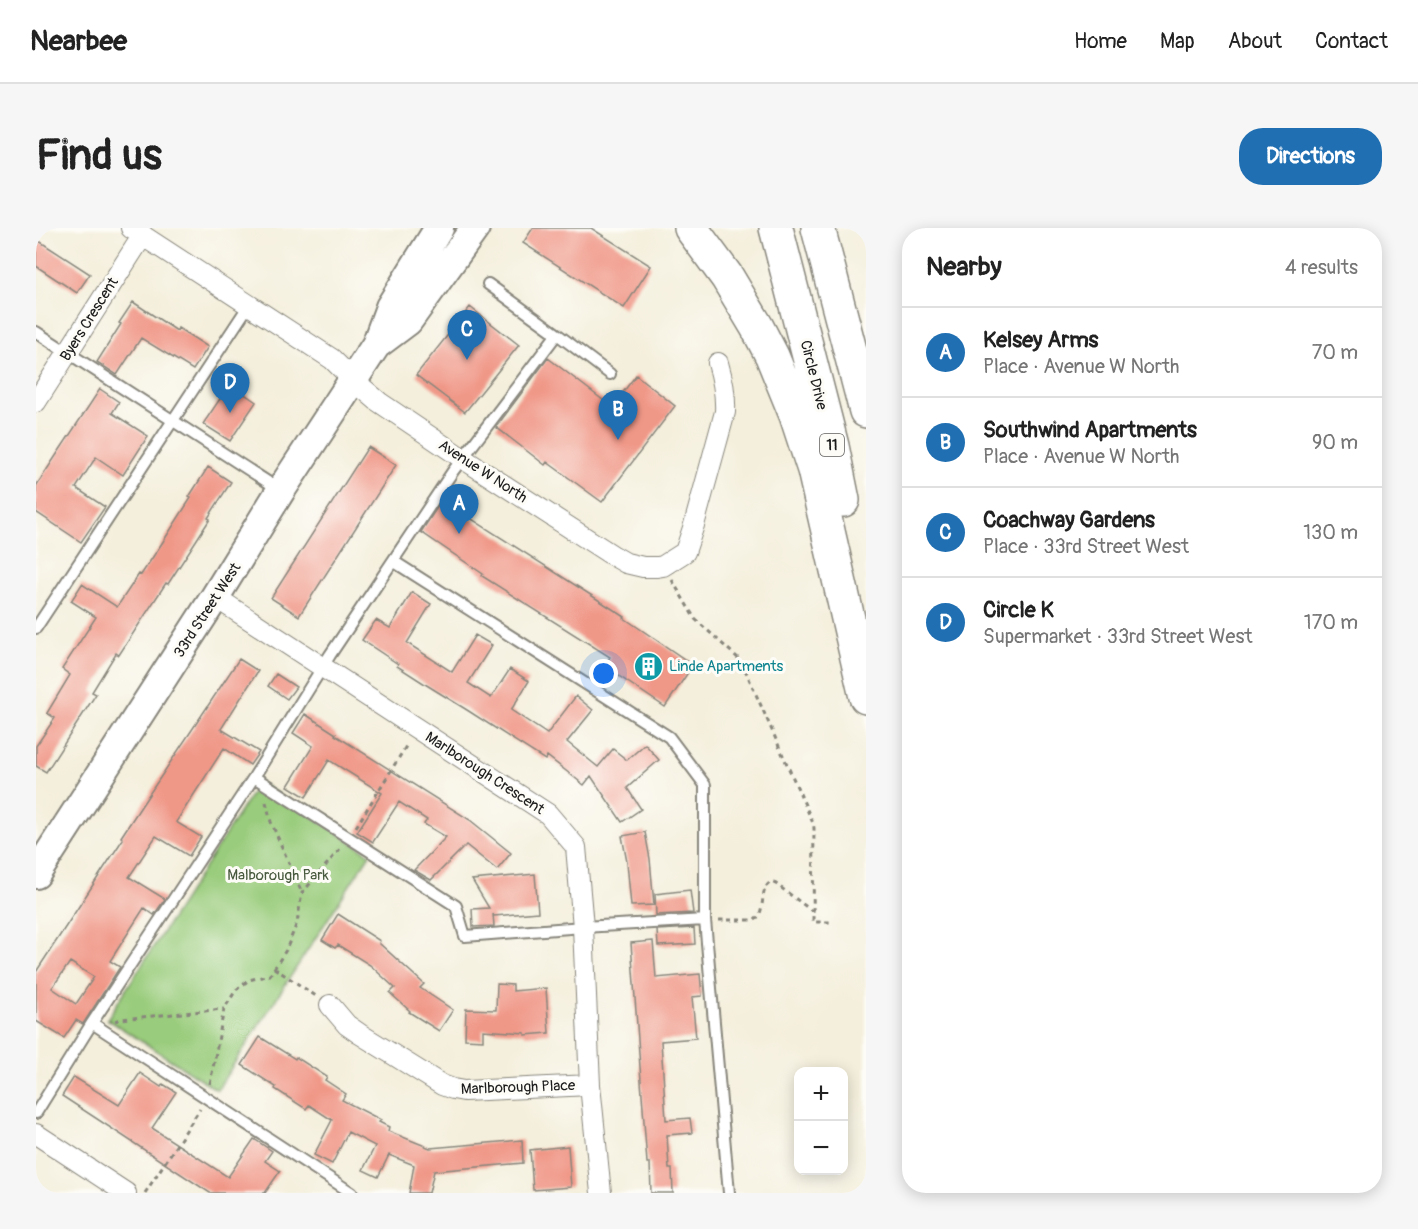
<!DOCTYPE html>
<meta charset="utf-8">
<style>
body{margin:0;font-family:Pangolin,sans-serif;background:#f6f6f6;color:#222}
.controls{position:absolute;right:18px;bottom:18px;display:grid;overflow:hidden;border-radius:12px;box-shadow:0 3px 15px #0003}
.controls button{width:54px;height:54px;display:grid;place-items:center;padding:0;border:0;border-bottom:2px solid #e0e0e0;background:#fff;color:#222;font:30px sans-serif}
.you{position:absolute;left:568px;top:446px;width:21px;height:21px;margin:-15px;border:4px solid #fff;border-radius:50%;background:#1a73e8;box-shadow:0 0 0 9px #1a73e833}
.badge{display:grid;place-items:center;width:39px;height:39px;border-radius:50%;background:#1f6fb2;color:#fff;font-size:20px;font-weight:700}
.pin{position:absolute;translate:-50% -50px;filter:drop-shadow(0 2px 3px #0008)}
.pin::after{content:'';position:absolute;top:32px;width:21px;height:18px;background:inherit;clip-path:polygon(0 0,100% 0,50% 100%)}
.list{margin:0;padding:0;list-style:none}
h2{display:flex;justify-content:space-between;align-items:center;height:78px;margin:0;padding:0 24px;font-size:26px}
h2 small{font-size:20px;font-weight:400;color:#767676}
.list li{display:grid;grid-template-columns:39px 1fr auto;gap:18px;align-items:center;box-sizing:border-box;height:90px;padding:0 24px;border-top:2px solid #e0e0e0}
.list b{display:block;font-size:22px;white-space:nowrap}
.list p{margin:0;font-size:20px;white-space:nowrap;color:#767676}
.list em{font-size:20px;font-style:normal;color:#767676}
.map{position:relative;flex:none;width:830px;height:965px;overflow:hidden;border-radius:24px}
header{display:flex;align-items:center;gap:36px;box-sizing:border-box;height:84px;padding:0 30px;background:#fff;border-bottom:2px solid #e0e0e0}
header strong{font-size:28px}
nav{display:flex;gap:33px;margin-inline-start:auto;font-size:21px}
.intro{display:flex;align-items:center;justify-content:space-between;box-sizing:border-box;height:144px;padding:0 36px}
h1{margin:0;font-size:42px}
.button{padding:15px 27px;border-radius:24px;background:#1f6fb2;color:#fff;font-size:21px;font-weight:700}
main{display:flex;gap:36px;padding:0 36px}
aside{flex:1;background:#fff;border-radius:24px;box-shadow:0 3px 15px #0003}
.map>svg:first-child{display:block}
</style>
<header>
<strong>Nearbee</strong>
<nav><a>Home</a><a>Map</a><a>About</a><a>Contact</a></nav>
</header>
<div class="intro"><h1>Find us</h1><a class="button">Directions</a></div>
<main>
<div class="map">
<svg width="830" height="965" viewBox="0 0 830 965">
<rect width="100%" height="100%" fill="#fdfcf7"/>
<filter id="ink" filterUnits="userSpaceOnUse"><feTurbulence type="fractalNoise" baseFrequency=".0167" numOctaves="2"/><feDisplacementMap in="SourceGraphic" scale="12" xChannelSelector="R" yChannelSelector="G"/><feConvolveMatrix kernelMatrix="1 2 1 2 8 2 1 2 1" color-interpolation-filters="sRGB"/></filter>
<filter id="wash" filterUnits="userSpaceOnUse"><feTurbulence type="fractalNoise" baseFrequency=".008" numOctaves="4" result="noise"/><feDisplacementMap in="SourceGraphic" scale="24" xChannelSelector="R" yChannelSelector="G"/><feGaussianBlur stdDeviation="1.35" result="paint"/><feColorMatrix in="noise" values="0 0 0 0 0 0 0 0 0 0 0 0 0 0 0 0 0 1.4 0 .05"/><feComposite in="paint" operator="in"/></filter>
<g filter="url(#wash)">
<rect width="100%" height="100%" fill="#f4efdc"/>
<path fill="#99cc7c" stroke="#5a744c" stroke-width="1.5" d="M 223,554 L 334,626 L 181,862 L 71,791 Z"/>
<g id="blocks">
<path fill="#f09888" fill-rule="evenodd" d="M 497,0 L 555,0 L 615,38 L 588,80 L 487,15 Z
M 0,11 L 54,46 L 41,65 L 0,38 Z
M 97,74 L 141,103 L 142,100 L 172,119 L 157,142 L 105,110 L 81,147 L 61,134 L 85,96 L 83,95 Z
M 434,79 L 483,117 L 429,184 L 380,147 Z
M 512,130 L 576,179 L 600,147 L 639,178 L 566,274 L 511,234 L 509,237 L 460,199 Z
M 194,156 L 220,174 L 194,213 L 167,196 Z
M 64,161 L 83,174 L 76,185 L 112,208 L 87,247 L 60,229 L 40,260 L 69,279 L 45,314 L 0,284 L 0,258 Z
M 332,219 L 360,237 L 263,388 L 235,370 Z
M 172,239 L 195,254 L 172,290 L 174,291 L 132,356 L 130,355 L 83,427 L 80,425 L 56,464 L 60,466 L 10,544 L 0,538 L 0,518 L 19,490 L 11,485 L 34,447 L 26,441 L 60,389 L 35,373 L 46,356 L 81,379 L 103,346 L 105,347 L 132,306 L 155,270 L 153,269 Z
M 406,272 L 589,389 L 588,390 L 657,437 L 629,479 L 568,438 L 574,429 L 446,348 L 447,346 L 385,304 Z
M 376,364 L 395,376 L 371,415 L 416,444 L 439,407 L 456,417 L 432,455 L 455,470 L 474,441 L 493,453 L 475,482 L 511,506 L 540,468 L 557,482 L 531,514 L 562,539 L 577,521 L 591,532 L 609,516 L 623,532 L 591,560 L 605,581 L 586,594 L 555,548 L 548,557 L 511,528 L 509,532 L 431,482 L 389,456 L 361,438 L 362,436 L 326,412 L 340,392 L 354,400 Z
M 203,431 L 222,443 L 185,501 L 223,524 L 214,537 L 188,520 L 140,594 L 165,609 L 153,628 L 120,608 L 93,649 L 129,671 L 118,687 L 108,680 L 74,733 L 84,739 L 47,796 L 40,792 L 28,810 L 0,793 L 0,744 L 87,611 L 85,609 L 104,580 ZM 34,734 L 58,749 L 40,776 L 16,760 Z
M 240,446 L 260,459 L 251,471 L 232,458 Z
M 269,486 L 300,506 L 299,507 L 434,592 L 475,625 L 461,642 L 430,617 L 395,652 L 378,642 L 410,609 L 388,596 L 391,592 L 363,574 L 337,614 L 321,604 L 346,565 L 293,532 L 270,569 L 252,558 L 277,518 L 257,505 Z
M 609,604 L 614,631 L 618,677 L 595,678 L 591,634 L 586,608 Z
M 499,646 L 502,684 L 458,688 L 457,686 L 458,698 L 437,699 L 436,681 L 453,680 L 436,652 Z
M 654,662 L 657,685 L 620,687 L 619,666 Z
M 302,686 L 344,713 L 343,715 L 388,756 L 384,760 L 417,782 L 403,803 L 373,784 L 374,783 L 354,765 L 359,760 L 334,737 L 302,717 L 299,720 L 286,712 Z
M 658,700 L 659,716 L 622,718 L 621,702 Z
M 617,713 L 620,750 L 664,746 L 666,768 L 656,769 L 660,810 L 625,813 L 630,892 L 654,890 L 656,905 L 631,907 L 633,941 L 636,941 L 637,965 L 615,965 L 614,935 L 611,935 L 595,715 Z
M 461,756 L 477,757 L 477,763 L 510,760 L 513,805 L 489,807 L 489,805 L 447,802 L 447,812 L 429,811 L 430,781 L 460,782 Z
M 224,809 L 259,831 L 260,829 L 291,849 L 289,852 L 310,866 L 306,872 L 345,892 L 343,894 L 353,899 L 352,903 L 394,920 L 486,912 L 487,935 L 398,943 L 393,965 L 373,965 L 378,937 L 353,927 L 342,949 L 327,942 L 339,918 L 312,904 L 296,936 L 278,927 L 296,892 L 273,877 L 270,881 L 239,861 L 240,859 L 206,837 Z
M 104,845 L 125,859 L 127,856 L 140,864 L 116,900 L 192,949 L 218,911 L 236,923 L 229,933 L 244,943 L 229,965 L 174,965 L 26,868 L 38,849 L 83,877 Z
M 532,918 L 535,959 L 497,962 L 494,922 Z"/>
</g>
</g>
<g filter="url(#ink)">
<use href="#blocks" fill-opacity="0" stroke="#88867c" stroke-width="1.5"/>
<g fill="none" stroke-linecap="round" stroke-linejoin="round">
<defs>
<path id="service" d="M 0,104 L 244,262
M 521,106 L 574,146
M 357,333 L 633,509 L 669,557 L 669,692 L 693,965
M 0,400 L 213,77
M 218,549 L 420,678 L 429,708 L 547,699 L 669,692
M 56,795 L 316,965
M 0,885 L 56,795 L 218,549 L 294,427 L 417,243 L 521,106 L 452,56"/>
<path id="minor" d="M 95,0 L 296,131 L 317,152 L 343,174 L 426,230 L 576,327 L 590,335 L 607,339 L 621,339 L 627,338 L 649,324 L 658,297 L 689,184 C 690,166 687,152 682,135
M 0,174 L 107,7
M 179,369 L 512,586 L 540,619 L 547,699 L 554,857 L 565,965
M 294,777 L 311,797 L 324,806 L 406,857 L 417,861 L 428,863 L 554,857
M 0,906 L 90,965"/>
<path id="secondary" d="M 340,117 L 372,93 L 439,0
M 0,646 L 179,369 L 245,262 L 340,117 L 354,79 L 403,0"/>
<path id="trunk" d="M 655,0 L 691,49 L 721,99 L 736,128 L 760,187 L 778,242 L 830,469
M 740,0 L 796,218 L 807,272
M 782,0 L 830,183"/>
</defs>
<use href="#service" stroke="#88867c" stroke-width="14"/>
<use href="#minor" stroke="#88867c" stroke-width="22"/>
<use href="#secondary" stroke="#88867c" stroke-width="32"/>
<use href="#trunk" stroke="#88867c" stroke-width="36"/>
<path stroke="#88867c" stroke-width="3" stroke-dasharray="4.5 4.5" stroke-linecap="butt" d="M 636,352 L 659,391 L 703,431 L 707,437 L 777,595 L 778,600 L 777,694 L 796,694
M 230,574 L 235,594 L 266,665
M 320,599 L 372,515
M 683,692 L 719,692 C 731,682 722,662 735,654 L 740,656 L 776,683
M 238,740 L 280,768
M 79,793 L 85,791 L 188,781
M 174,856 L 188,781 L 200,762 L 213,752 L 234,747 L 250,722 L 261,695 L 266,665 L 304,621
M 109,965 L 164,881"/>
<use href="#service" stroke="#fff" stroke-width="10"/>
<use href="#minor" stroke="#fff" stroke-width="20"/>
<use href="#secondary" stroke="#fff" stroke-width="28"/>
<use href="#trunk" stroke="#fff" stroke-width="33"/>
</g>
</g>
<defs>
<symbol id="building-disc" viewBox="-11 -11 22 22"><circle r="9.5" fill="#0f9aa8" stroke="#fdfcf7"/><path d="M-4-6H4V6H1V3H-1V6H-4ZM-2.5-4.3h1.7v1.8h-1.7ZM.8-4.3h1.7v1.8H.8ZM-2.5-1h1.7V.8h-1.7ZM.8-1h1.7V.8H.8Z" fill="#fff"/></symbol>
</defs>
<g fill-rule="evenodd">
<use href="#building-disc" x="596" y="422" width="33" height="33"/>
</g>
<g text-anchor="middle" stroke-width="6" stroke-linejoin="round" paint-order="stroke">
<rect fill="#fdfcf7" stroke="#605f5e" stroke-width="1.5" x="784" y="206" width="24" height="22" rx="4.5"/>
<g font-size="14" font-weight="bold" fill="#1c1c1c">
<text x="796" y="222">11</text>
</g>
<g font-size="15" fill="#1c1c1c" stroke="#fdfcf7">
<text transform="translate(53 91) rotate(-58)" y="5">Byers Crescent</text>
<text transform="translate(778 147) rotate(76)" y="5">Circle Drive</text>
<text transform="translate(447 243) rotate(33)" y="5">Avenue W North</text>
<text transform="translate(171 382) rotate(-57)" y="5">33rd Street West</text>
<text transform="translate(449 545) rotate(33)" y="5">Marlborough Crescent</text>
<text transform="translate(482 859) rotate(-2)" y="5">Marlborough Place</text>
</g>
<g font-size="15" fill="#0d838f" stroke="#fdfcf7" text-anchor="start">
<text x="633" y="443">Linde Apartments</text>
</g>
<g font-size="15" fill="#485a3e" stroke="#fdfcf7">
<text x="242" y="652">Malborough Park</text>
</g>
</g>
</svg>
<div class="controls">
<button>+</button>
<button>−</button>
</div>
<div class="you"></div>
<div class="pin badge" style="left:423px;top:306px">A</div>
<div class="pin badge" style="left:582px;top:212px">B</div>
<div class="pin badge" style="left:431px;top:132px">C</div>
<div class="pin badge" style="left:194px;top:185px">D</div>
</div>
<aside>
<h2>Nearby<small>4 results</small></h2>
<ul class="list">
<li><span class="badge">A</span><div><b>Kelsey Arms</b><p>Place · Avenue W North</p></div><em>70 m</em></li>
<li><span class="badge">B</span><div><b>Southwind Apartments</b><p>Place · Avenue W North</p></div><em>90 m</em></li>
<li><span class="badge">C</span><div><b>Coachway Gardens</b><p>Place · 33rd Street West</p></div><em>130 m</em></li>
<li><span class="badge">D</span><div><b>Circle K</b><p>Supermarket · 33rd Street West</p></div><em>170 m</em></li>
</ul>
</aside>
</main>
